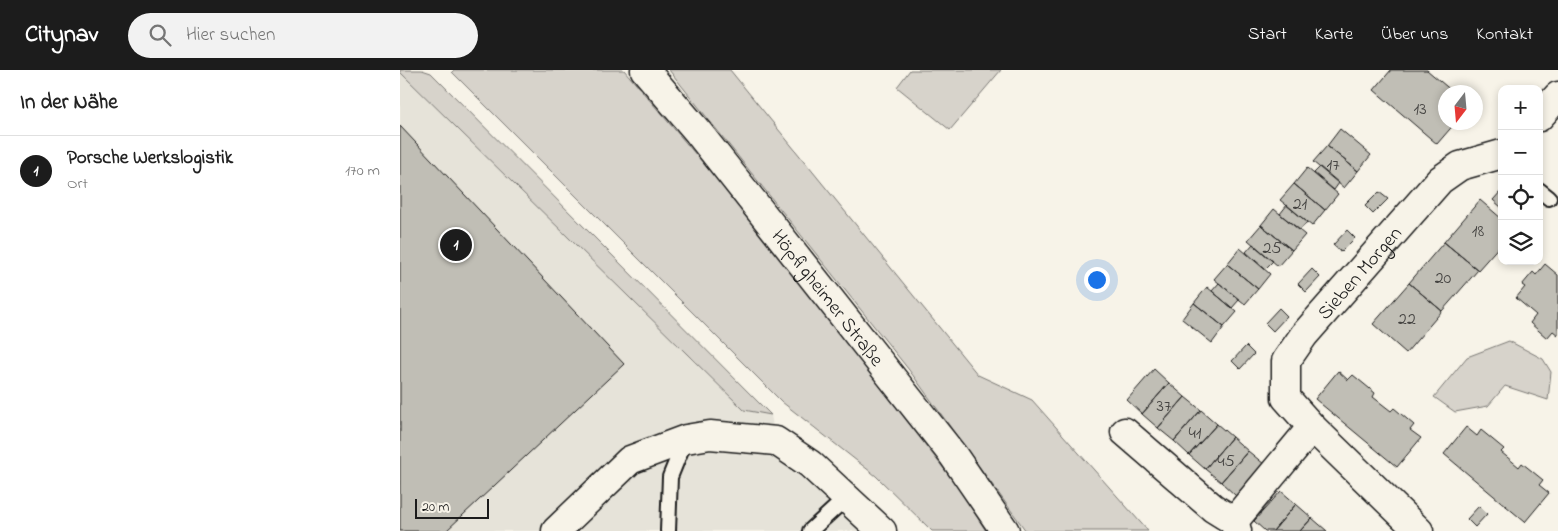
<!DOCTYPE html>
<html lang="de">
<meta charset="utf-8">
<style>
body{margin:0;font-family:"Indie Flower",sans-serif;background:#f2f2f2;color:#222}
.controls{position:absolute;right:15px;top:15px;display:grid;overflow:hidden;border-radius:10px;box-shadow:0 2px 8px #0003}
.controls button{width:45px;height:45px;display:grid;place-items:center;padding:0;border:0;border-bottom:1px solid #e0e0e0;background:#fff;color:#222;font:25px sans-serif}
.compass{position:absolute;left:1038px;top:15px;width:45px;height:45px;border-radius:50%;background:#fff;box-shadow:0 2px 8px #0003;rotate:196deg}
.scale{position:absolute;left:15px;bottom:12px;width:74px;box-sizing:border-box;padding-left:5px;border:2px solid #1c1c1c;border-top:0;font-size:14px;line-height:18px;white-space:nowrap;color:#1c1c1c;-webkit-text-stroke:4px #f7f3e8;paint-order:stroke}
.you{position:absolute;left:696px;top:209px;width:18px;height:18px;margin:-12px;border:4px solid #fff;border-radius:50%;background:#1a73e8;box-shadow:0 0 0 8px #1a73e833}
.badge{display:grid;place-items:center;width:32px;height:32px;border-radius:50%;background:#1c1c1c;color:#fff;font-size:16px;font-weight:700}
.pin{position:absolute;translate:-50% -50%;border:2px solid #fff;box-shadow:0 1px 5px #0006}
.list{margin:0;padding:0;list-style:none}
h2{display:flex;justify-content:space-between;align-items:center;height:65px;margin:0;padding:0 20px;font-size:21px}
h2 small{font-size:16px;font-weight:400;color:#767676}
.list li{display:grid;grid-template-columns:32px 1fr auto;gap:15px;align-items:center;box-sizing:border-box;height:70px;padding:0 20px;border-top:1px solid #e0e0e0}
.list b{display:block;font-size:19px;white-space:nowrap}
.list p{margin:0;font-size:16px;white-space:nowrap;color:#767676}
.list em{font-size:16px;font-style:normal;color:#767676}
.icon{flex:none;width:28px;height:28px;fill:none;stroke:currentColor;stroke-width:2;stroke-linecap:round;stroke-linejoin:round}
.map{position:relative;flex:none;width:1158px;height:461px;overflow:hidden}
header{display:flex;align-items:center;gap:30px;box-sizing:border-box;height:70px;padding:0 25px;background:#1c1c1c;color:#fff}
header strong{font-size:24px}
nav{display:flex;gap:28px;margin-inline-start:auto;font-size:18px}
.search{width:350px;height:45px;background:#f2f2f2;display:flex;align-items:center;gap:12px;box-sizing:border-box;padding:0 18px;border-radius:28px;color:#767676;font-size:19px}
main{display:flex}
aside{flex:1;background:#fff}
.map>svg:first-child{display:block}
</style>
<header>
<strong>Citynav</strong>
<div class="search"><svg class="icon" aria-label="search" viewBox="0 0 24 24"><circle cx="10" cy="10" r="6"/><path d="M15 15l6 6"/></svg>Hier suchen</div>
<nav><a>Start</a><a>Karte</a><a>Über uns</a><a>Kontakt</a></nav>
</header>
<main>
<aside>
<h2>In der Nähe<small></small></h2>
<ul class="list">
<li><span class="badge">1</span><div><b>Porsche Werkslogistik</b><p>Ort</p></div><em>170 m</em></li>
</ul>
</aside>
<div class="map">
<svg width="1158" height="461" viewBox="0 0 1158 461">
<rect width="100%" height="100%" fill="#f7f3e8"/>
<filter id="ink" filterUnits="userSpaceOnUse"><feTurbulence type="fractalNoise" baseFrequency=".02" numOctaves="2"/><feDisplacementMap in="SourceGraphic" scale="10" xChannelSelector="R" yChannelSelector="G"/><feConvolveMatrix kernelMatrix="1 2 1 2 8 2 1 2 1" color-interpolation-filters="sRGB"/></filter>
<g filter="url(#ink)">
<path fill="#e6e3d9" d="M 0,2 L 344,340 L 371,345 L 379,390 L 396,401 L 462,461 L 0,461 Z"/>
<path fill="#d7d3cb" stroke="#7a7874" d="M 0,0 L 22,0 L 31,3 L 371,345 L 344,340 L 0,2 Z
M 54,0 L 224,0 L 349,147 L 558,417 L 586,461 L 532,461 L 476,406 L 382,332 L 52,2 Z
M 269,0 L 330,0 L 578,305 L 632,330 L 748,461 L 626,461 L 509,300 Z
M 510,0 L 601,0 L 550,60 L 497,17 Z
M 1109,271 L 1143,289 L 1151,302 L 1148,330 L 1105,316 L 1088,336 L 1055,342 L 1034,327 L 1067,287 Z"/>
<path fill="#c0beb5" stroke="#1c1c1c" d="M 991,0 L 1027,0 L 1053,22 L 1046,22 L 1046,52 L 1056,52 L 1037,74 L 974,20 Z
M 0,56 L 224,294 L 46,461 L 0,461 Z
M 940,59 L 971,85 L 958,101 L 927,76 Z
M 927,76 L 958,101 L 944,118 L 913,92 Z
M 920,97 L 939,113 L 934,120 L 914,103 Z
M 907,98 L 938,124 L 925,140 L 894,114 Z
M 894,114 L 925,140 L 912,156 L 880,130 Z
M 1102,120 L 1102,138 L 1093,130 Z
M 979,122 L 988,129 L 973,144 L 965,136 Z
M 1080,130 L 1102,149 L 1102,173 L 1078,200 L 1044,172 Z
M 887,135 L 907,152 L 900,160 L 880,144 Z
M 874,139 L 905,165 L 892,180 L 861,155 Z
M 861,155 L 892,180 L 878,196 L 848,170 Z
M 947,160 L 955,168 L 941,182 L 933,175 Z
M 1044,172 L 1078,200 L 1042,241 L 1009,213 Z
M 853,174 L 873,191 L 865,199 L 846,182 Z
M 840,178 L 870,204 L 858,219 L 827,194 Z
M 827,194 L 858,219 L 845,234 L 814,209 Z
M 1145,194 L 1158,205 L 1158,265 L 1153,261 L 1147,268 L 1130,253 L 1136,245 L 1116,228 L 1125,217 L 1122,215 L 1133,202 L 1136,205 Z
M 912,199 L 920,207 L 906,222 L 898,214 Z
M 819,213 L 839,230 L 832,238 L 812,221 Z
M 1009,213 L 1042,241 L 1006,283 L 973,254 Z
M 807,217 L 837,242 L 824,257 L 794,233 Z
M 794,233 L 824,257 L 812,273 L 782,249 Z
M 879,238 L 887,246 L 873,261 L 865,253 Z
M 846,276 L 854,284 L 840,299 L 832,291 Z
M 754,299 L 769,313 L 742,344 L 727,330 Z
M 938,301 L 948,310 L 953,305 L 975,323 L 973,327 L 991,341 L 994,338 L 1014,355 L 1010,360 L 1021,368 L 997,397 L 915,329 Z
M 769,313 L 785,327 L 758,358 L 742,344 Z
M 785,327 L 801,340 L 774,371 L 758,358 Z
M 801,340 L 817,354 L 789,385 L 774,371 Z
M 817,354 L 832,367 L 805,399 L 789,385 Z
M 1066,357 L 1077,366 L 1081,360 L 1104,379 L 1101,382 L 1119,397 L 1122,393 L 1143,410 L 1139,415 L 1149,423 L 1125,452 L 1044,384 Z
M 832,367 L 848,381 L 821,412 L 805,399 Z
M 848,381 L 864,394 L 836,426 L 821,412 Z
M 881,421 L 896,434 L 873,461 L 865,461 L 854,451 Z
M 896,434 L 912,448 L 900,461 L 873,461 Z
M 1079,436 L 1087,444 L 1075,457 L 1067,449 Z
M 912,448 L 927,461 L 900,461 Z"/>
<g fill="none" stroke-linecap="round" stroke-linejoin="round">
<defs>
<path id="service" d="M 1139,120 L 1149,128
M 268,461 L 270,407 L 285,370
M 410,461 L 446,428"/>
<g id="minor">
<path d="M 1139,47 L 1158,26"/>
<path d="M 725,362 L 813,438 L 834,451 L 837,461"/>
<path d="M 834,451 L 912,357"/>
<path d="M 156,461 L 230,390 L 286,369 L 310,365 L 376,371 L 410,394 L 482,461"/>
<path id="s1" d="M 1019,461 L 912,357 L 886,328 L 886,291 L 904,265 L 1040,110 L 1060,96 L 1102,84"/>
</g>
<g id="secondary">
<path id="s2" d="M 245,0 L 298,62 L 553,385 L 605,461"/>
</g>
</defs>
<use href="#service" stroke="#1c1c1c" stroke-width="18"/>
<use href="#minor" stroke="#1c1c1c" stroke-width="31"/>
<use href="#secondary" stroke="#1c1c1c" stroke-width="31"/>
<use href="#service" stroke="#f7f3e8" stroke-width="14"/>
<use href="#minor" stroke="#f7f3e8" stroke-width="28"/>
<use href="#secondary" stroke="#f7f3e8" stroke-width="28"/>
</g>
</g>
<g text-anchor="middle" stroke-width="4" stroke-linejoin="round" paint-order="stroke">
<g font-size="18" fill="#454442">
<text x="1020" y="44">13</text>
<text x="933" y="100">17</text>
<text x="900" y="139">21</text>
<text x="1078" y="166">18</text>
<text x="872" y="183">25</text>
<text x="1043" y="213">20</text>
<text x="1007" y="254">22</text>
<text x="764" y="341">37</text>
<text x="795" y="368">41</text>
<text x="826" y="396">45</text>
</g>
<g font-size="20" fill="#1c1c1c" stroke="#f7f3e8">
<text dy="7" stroke="none"><textPath href="#s1" startOffset="340">Sieben Morgen</textPath></text>
<text dy="7" stroke="none"><textPath href="#s2" startOffset="292">Höpfigheimer Straße</textPath></text>
</g>
</g>
</svg>
<div class="controls">
<button>+</button>
<button>−</button>
<button><svg class="icon" aria-label="locate" viewBox="0 0 24 24"><circle cx="12" cy="12" r="6"/><path d="M12 2v4M12 18v4M2 12h4M18 12h4"/></svg></button>
<button><svg class="icon" aria-label="layers" viewBox="0 0 24 24"><path d="M12 4l9 5-9 5-9-5zM3 14l9 5 9-5"/></svg></button>
</div>
<svg class="compass" viewBox="-18 -18 36 36"><path d="M0-13l5 13h-10z" fill="#e53935"/><path d="M0 13l5-13h-10z" fill="#767676"/></svg>
<div class="scale">20 m</div>
<div class="you"></div>
<div class="pin badge" style="left:56px;top:175px">1</div>
</div>
</main>
